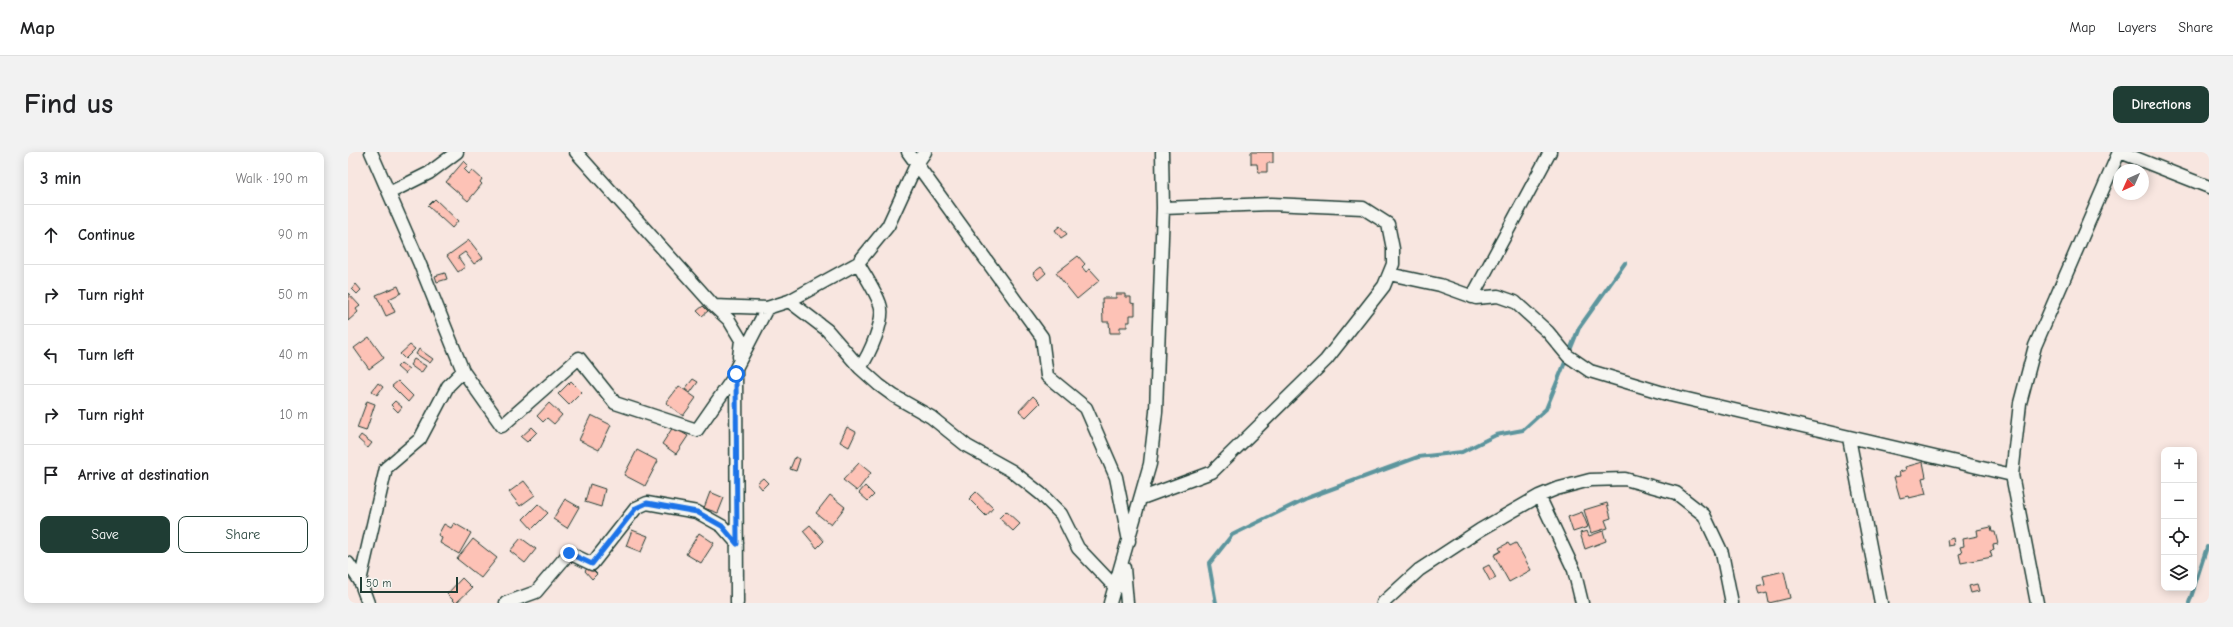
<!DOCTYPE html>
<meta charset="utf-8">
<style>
body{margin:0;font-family:"Comic Neue",sans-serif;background:#f2f2f2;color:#202124}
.controls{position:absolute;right:12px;bottom:12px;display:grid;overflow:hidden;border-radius:8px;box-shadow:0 2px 10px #0003}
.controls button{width:36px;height:36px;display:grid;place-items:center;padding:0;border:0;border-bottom:1px solid #e0e0e0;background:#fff;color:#202124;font:20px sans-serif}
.compass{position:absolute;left:1765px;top:12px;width:36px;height:36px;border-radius:50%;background:#fff;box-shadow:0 2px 10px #0003;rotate:225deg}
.scale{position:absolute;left:12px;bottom:10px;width:98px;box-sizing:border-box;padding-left:4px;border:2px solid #1f3d34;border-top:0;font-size:11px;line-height:14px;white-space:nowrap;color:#1f3d34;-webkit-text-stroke:3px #f6f6f2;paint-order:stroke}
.stop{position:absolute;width:12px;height:12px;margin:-9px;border:3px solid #1a73e8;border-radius:50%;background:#fff}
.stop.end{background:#1a73e8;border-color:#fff;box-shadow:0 1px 4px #0008}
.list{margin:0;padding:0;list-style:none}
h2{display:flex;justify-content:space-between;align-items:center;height:52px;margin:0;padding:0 16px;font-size:17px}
h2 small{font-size:13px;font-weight:400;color:#757577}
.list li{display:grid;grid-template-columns:26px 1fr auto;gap:12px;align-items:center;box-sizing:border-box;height:60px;padding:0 16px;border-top:1px solid #e0e0e0}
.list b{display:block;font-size:15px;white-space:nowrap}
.list em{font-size:13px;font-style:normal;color:#757577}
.actions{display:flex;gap:8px;padding:12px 16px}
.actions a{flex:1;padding:9px 0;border:1px solid #1f3d34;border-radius:8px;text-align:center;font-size:14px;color:#1f3d34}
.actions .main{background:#1f3d34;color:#fff}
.icon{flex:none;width:22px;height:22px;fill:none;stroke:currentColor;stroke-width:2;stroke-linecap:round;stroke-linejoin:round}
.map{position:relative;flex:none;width:1861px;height:451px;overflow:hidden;border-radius:8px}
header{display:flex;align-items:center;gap:24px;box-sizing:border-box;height:56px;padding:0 20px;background:#fff;border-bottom:1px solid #e0e0e0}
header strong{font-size:19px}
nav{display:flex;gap:22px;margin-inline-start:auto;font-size:14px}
.intro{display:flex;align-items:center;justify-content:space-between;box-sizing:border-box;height:96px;padding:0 24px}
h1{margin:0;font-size:28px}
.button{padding:10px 18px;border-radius:8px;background:#1f3d34;color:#fff;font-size:14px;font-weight:700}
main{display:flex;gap:24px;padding:0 24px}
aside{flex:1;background:#fff;border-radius:8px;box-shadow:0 2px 10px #0003}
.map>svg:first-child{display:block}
</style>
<header>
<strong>Map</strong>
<nav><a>Map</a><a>Layers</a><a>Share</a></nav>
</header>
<div class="intro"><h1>Find us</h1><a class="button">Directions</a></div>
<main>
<aside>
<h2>3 min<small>Walk · 190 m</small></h2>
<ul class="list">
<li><svg class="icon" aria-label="ahead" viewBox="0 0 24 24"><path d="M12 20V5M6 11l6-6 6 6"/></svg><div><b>Continue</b></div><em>90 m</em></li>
<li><svg class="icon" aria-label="right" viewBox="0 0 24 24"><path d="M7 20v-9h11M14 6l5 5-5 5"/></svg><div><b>Turn right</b></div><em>50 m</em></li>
<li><svg class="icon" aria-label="left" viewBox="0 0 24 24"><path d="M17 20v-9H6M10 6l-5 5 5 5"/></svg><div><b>Turn left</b></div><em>40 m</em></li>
<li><svg class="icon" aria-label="right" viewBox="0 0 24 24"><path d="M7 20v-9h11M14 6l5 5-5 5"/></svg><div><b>Turn right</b></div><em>10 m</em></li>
<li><svg class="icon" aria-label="arrive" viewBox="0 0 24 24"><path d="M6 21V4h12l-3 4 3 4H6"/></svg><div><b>Arrive at destination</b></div></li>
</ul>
<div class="actions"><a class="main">Save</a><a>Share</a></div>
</aside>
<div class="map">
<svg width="1861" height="451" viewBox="0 0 1861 451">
<rect width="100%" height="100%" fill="#f8e6e0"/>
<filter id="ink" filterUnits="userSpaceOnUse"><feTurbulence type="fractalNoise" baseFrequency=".025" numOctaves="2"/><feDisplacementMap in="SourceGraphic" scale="8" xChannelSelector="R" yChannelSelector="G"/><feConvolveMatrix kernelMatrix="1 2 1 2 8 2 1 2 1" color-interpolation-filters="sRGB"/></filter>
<g filter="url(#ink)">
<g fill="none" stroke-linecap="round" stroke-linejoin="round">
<path stroke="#5b959d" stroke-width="4" d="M 1846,435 L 1859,395
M 868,451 L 861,412 L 884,383 L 959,346 L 1070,305 L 1114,300 L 1148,283 L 1175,278 L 1198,257 L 1231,176 L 1277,111
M 1841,451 L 1846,436"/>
</g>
<path fill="#fdc2b6" stroke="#1f3d34" d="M 903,0 L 925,0 L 925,11 L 919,11 L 919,20 L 910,20 L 909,12 L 903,12 Z
M 116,9 L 120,13 L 116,17 L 121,22 L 124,18 L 134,27 L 132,30 L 134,32 L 120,49 L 98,30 Z
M 87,47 L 110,69 L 104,76 L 80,54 Z
M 712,74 L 719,82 L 713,86 L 707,78 Z
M 121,88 L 135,106 L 126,112 L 117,100 L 110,105 L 117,115 L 110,120 L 99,104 Z
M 730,104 L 737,112 L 734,115 L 738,120 L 742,117 L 752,128 L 729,147 L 708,121 Z
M 693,115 L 698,121 L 690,128 L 685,121 Z
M 97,121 L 99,127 L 89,130 L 87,124 Z
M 8,132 L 13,138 L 9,142 L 4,137 Z
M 50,134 L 53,141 L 41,147 L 47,160 L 38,164 L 28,143 Z
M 0,141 L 12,154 L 8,157 L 10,160 L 0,169 Z
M 768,142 L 777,142 L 777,145 L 783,145 L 783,151 L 787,152 L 787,163 L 782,163 L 782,170 L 779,170 L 779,175 L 772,175 L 772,181 L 762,181 L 761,170 L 755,170 L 754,146 L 768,146 Z
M 355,154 L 360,159 L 354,164 L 349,159 Z
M 21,185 L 36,206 L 21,217 L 6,196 Z
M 62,193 L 67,197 L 57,207 L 52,202 Z
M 71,197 L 85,207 L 82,211 L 68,202 Z
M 66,207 L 78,214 L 73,221 L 62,213 Z
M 53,211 L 61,217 L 57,222 L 49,215 Z
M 345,227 L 350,230 L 342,241 L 337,237 Z
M 50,229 L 65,244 L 60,250 L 44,234 Z
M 223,229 L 234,240 L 221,253 L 210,242 Z
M 30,231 L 35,235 L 29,243 L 24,239 Z
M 331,234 L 348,246 L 335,264 L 318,251 Z
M 685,244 L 692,251 L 678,265 L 671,259 Z
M 19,249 L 27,252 L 18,279 L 9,276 Z
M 47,249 L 54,255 L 50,260 L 43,253 Z
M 201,251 L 214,263 L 206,272 L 199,266 L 195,270 L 189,264 Z
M 243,263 L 263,273 L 251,298 L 231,288 Z
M 184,275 L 189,280 L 179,290 L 173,285 Z
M 325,275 L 340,284 L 328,302 L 314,292 Z
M 499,275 L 508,280 L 501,295 L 492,290 Z
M 13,283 L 24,291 L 20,296 L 10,287 Z
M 289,298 L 310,309 L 297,334 L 276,323 Z
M 447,305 L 452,307 L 448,319 L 442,317 Z
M 1575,310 L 1578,325 L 1574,326 L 1578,342 L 1561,346 L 1560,344 L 1552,346 L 1546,325 L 1552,324 L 1551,320 L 1558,318 L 1557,315 Z
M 511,311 L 523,321 L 509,339 L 495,328 Z
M 415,326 L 420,331 L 414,337 L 409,331 Z
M 176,329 L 187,343 L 172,354 L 161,340 Z
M 242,332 L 257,337 L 253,355 L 237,350 Z
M 517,334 L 526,343 L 520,349 L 511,341 Z
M 362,340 L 376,346 L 370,361 L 356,356 Z
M 628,340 L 645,356 L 638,364 L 621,347 Z
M 482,343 L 497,355 L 483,373 L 468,361 Z
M 217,347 L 231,355 L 219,376 L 205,367 Z
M 1259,351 L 1263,366 L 1257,368 L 1260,376 L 1243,381 L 1236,358 Z
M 190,352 L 200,361 L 184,377 L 175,367 Z
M 658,359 L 672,372 L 665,379 L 651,366 Z
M 1234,360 L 1240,375 L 1225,380 L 1220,365 Z
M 106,371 L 123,381 L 111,402 L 92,391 L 94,386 L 90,383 L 96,372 L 103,376 Z
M 462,373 L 476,389 L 469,396 L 455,379 Z
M 1643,375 L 1644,380 L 1647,380 L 1650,392 L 1645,393 L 1646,398 L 1642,399 L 1644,405 L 1613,411 L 1611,402 L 1614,401 L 1612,395 L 1616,394 L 1615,387 L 1630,384 L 1629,378 Z
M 284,378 L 300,384 L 293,400 L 278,394 Z
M 1239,379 L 1241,384 L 1255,379 L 1258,389 L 1237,397 L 1232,381 Z
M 351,381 L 366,391 L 353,411 L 338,402 Z
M 173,386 L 188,397 L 177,411 L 162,399 Z
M 1605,386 L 1606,393 L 1600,394 L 1599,388 Z
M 125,387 L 149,406 L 133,426 L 109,407 Z
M 1160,391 L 1162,394 L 1168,391 L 1183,418 L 1161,430 L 1146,403 L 1153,399 L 1151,396 Z
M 1141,413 L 1148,426 L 1142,429 L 1135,416 Z
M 241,414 L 249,422 L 244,427 L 237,419 Z
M 1436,419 L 1442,446 L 1421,451 L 1419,441 L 1411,443 L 1409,435 L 1417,433 L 1415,424 Z
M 114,426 L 124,436 L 108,451 L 99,442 Z
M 1629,432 L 1631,439 L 1623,441 L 1621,434 Z"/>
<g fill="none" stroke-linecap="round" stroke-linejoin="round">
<defs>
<path id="street" d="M 23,0 L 71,110 L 115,219 L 154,274 L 231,206 L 267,251 L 349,278 L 388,222
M 228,0 L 366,154 L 419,156 L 441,149 L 479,178 L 512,216 L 531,233 L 546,244 L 583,265 L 619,294 L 664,319 L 693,342 L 713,362 L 730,396 L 768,436
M 560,0 L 694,185 L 699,224 L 738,256 L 768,325 L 781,389
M 1772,0 L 1861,35
M 41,41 L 81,21 L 109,0
M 1041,122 L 1092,133 L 1128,146 L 1150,144 L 1167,150 L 1200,180 L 1220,204 L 1242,219 L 1322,243 L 1664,323
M 1124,145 L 1202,0
M 441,149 L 510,111
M 366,154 L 381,168 L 393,188 L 391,205
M 512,216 C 521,203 538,167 532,152 C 527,138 517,124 510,111 L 540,74 L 568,13 L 577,0
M 1501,286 L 1533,451
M 1191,344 L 1226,418 L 1234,451
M 794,346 L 864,320 L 978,208 L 1036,134 L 1045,112 L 1045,97 L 1040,72 L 1015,56 L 923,52 L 815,56
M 0,411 L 12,429 L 20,451
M 776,416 L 779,451
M 12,429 L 38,316 L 72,287 L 100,234 L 115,219
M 158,451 L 188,440 L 221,401 L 244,412 L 288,356 L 299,351 L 349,360 L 374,374 L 389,391
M 389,451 L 388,216 L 419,156
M 762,451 L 802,312 L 808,260 L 815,56 L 814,0
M 1035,451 L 1071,418 L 1132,378 L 1191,344 L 1208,337 L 1242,328 L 1277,327 L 1328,341 L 1356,363 L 1374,401 L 1384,451
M 1689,451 L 1664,323 L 1672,251 L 1687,194 L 1771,0"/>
</defs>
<use href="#street" stroke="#1f3d34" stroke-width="15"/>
<use href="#street" stroke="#f6f6f2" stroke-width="12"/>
</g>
</g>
<g fill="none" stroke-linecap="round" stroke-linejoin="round" filter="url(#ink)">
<path stroke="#1a73e8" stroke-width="5" d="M 221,401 L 244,412 L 288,356 L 299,351 L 349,360 L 374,374 L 389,392 L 388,222"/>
</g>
</svg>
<div class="controls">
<button>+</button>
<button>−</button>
<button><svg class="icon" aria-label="locate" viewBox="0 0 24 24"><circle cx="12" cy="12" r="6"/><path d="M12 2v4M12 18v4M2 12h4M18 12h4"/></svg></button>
<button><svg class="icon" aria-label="layers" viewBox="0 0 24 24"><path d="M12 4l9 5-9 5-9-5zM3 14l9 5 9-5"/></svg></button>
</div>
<svg class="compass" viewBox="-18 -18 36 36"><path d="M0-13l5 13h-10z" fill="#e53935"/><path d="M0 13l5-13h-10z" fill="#757577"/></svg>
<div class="scale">50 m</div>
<div class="stop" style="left:388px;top:222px"></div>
<div class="stop end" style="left:221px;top:401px"></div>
</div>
</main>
